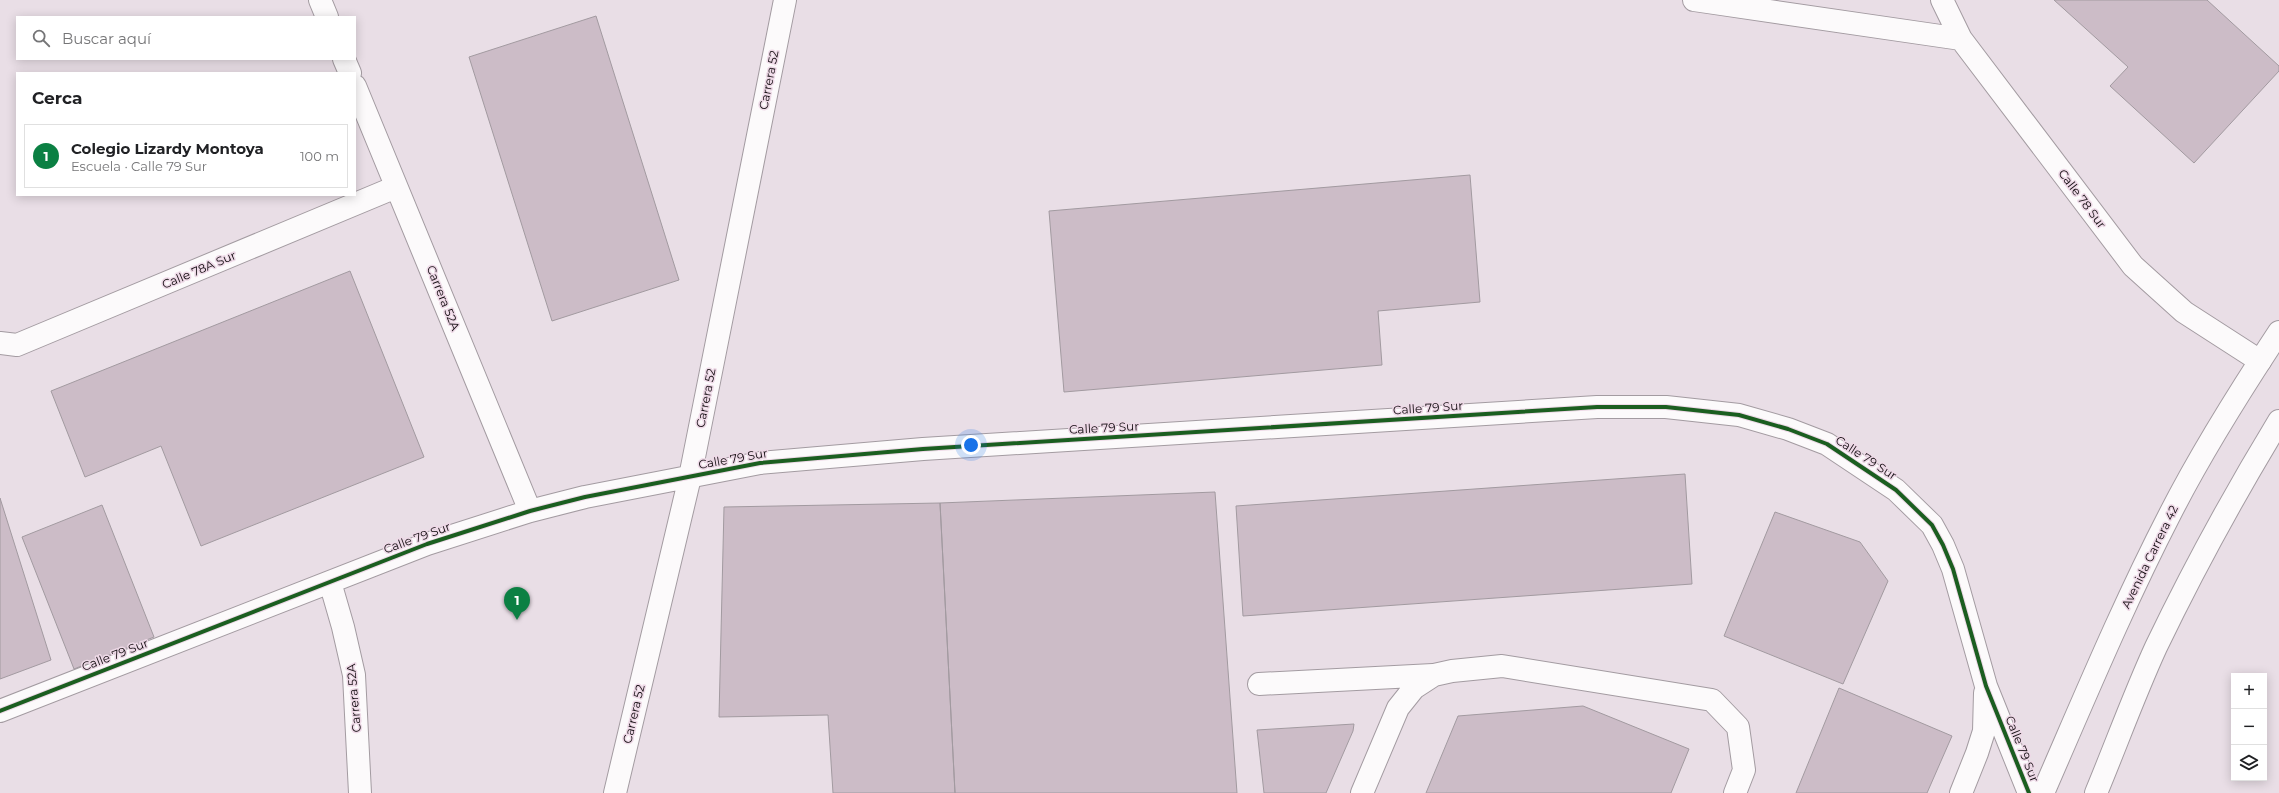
<!DOCTYPE html>
<html lang="es">
<meta charset="utf-8">
<style>
body{margin:0;font-family:Montserrat,sans-serif;background:#f2f2f2;color:#202124}
.controls{position:absolute;right:12px;bottom:12px;display:grid;overflow:hidden;border-radius:0px;box-shadow:0 2px 10px #0003}
.controls button{width:36px;height:36px;display:grid;place-items:center;padding:0;border:0;border-bottom:1px solid #e0e0e0;background:#fff;color:#202124;font:20px sans-serif}
.you{position:absolute;left:971px;top:445px;width:14px;height:14px;margin:-10px;border:3px solid #fff;border-radius:50%;background:#1a73e8;box-shadow:0 0 0 6px #1a73e833}
.badge{display:grid;place-items:center;width:26px;height:26px;border-radius:50%;background:#0b8043;color:#fff;font-size:13px;font-weight:700}
.pin{position:absolute;translate:-50% -33px;filter:drop-shadow(0 1px 2px #0008)}
.pin::after{content:'';position:absolute;top:21px;width:14px;height:12px;background:inherit;clip-path:polygon(0 0,100% 0,50% 100%)}
.list{margin:0;padding:0;list-style:none}
h2{display:flex;justify-content:space-between;align-items:center;height:52px;margin:0;padding:0 16px;font-size:17px}
h2 small{font-size:13px;font-weight:400;color:#757577}
.list li{display:grid;grid-template-columns:26px 1fr auto;gap:12px;align-items:center;box-sizing:border-box;height:64px;margin:0 8px 8px;padding:0 8px;border:1px solid #e0e0e0;border-radius:0px}
.list b{display:block;font-size:15px;white-space:nowrap}
.list p{margin:0;font-size:13px;white-space:nowrap;color:#757577}
.list em{font-size:13px;font-style:normal;color:#757577}
.icon{flex:none;width:22px;height:22px;fill:none;stroke:currentColor;stroke-width:2;stroke-linecap:round;stroke-linejoin:round}
.map{position:relative;flex:none;width:2279px;height:793px;overflow:hidden}
.search{position:absolute;background:#fff;box-shadow:0 2px 10px #0003;left:16px;top:16px;width:340px;height:44px;display:flex;align-items:center;gap:10px;box-sizing:border-box;padding:0 14px;border-radius:0px;color:#757577;font-size:15px}
.panel{position:absolute;background:#fff;box-shadow:0 2px 10px #0003;left:16px;top:72px;width:340px;height:124px;border-radius:0px}
.map>svg:first-child{display:block}
</style>
<div class="map">
<svg width="2279" height="793" viewBox="0 0 2279 793">
<rect width="100%" height="100%" fill="#e9dee6"/>
<path fill="#ccbcc7" stroke="#a29aa0" d="M 2054,0 L 2207,0 L 2279,66 L 2279,71 L 2194,163 L 2110,86 L 2128,67 Z
M 596,16 L 679,280 L 552,321 L 469,57 Z
M 1470,175 L 1480,302 L 1378,311 L 1382,365 L 1064,392 L 1049,211 Z
M 350,271 L 424,457 L 201,546 L 161,446 L 85,477 L 51,391 Z
M 1685,474 L 1692,584 L 1243,616 L 1236,506 Z
M 1215,492 L 1237,793 L 955,793 L 940,503 Z
M 0,498 L 51,660 L 0,679 Z
M 940,503 L 955,793 L 833,793 L 828,715 L 719,717 L 724,507 Z
M 102,505 L 154,637 L 74,669 L 22,537 Z
M 1775,512 L 1860,542 L 1888,581 L 1843,684 L 1724,636 Z
M 1839,688 L 1952,736 L 1927,793 L 1796,793 Z
M 1583,706 L 1689,749 L 1671,793 L 1426,793 L 1458,716 Z
M 1354,724 L 1353,731 L 1326,793 L 1264,793 L 1257,730 Z"/>
<g fill="none" stroke-linecap="round" stroke-linejoin="round">
<defs>
<path id="minor" d="M 320,0 L 327,17
M 1694,0 L 1961,39
M 1942,0 L 1961,39 L 2133,266 L 2184,312 L 2260,361
M 344,59 L 350,73
M 355,86 L 530,511
M 0,343 L 17,345 L 396,187
M 330,582 L 343,627 L 354,675 L 360,793
M 1259,684 L 1433,675
M 0,711 L 427,544 L 530,511 L 585,497 L 760,463 L 923,449 L 1597,407 L 1666,407 L 1739,415 L 1788,429 L 1827,444 L 1896,490 L 1932,525 L 1943,545 L 1953,569 L 1986,686 L 2029,793
M 615,793 L 690,477 L 785,0
M 1362,793 L 1398,708 L 1414,688 L 1434,675 L 1452,671 L 1502,666 L 1712,700 L 1738,727 L 1744,770 L 1735,793
M 1961,793 L 1977,753 L 1984,731 L 1985,693"/>
<path id="highway" d="M 2043,793 C 2084,699 2123,605 2170,514 C 2202,451 2240,391 2279,332
M 2096,793 C 2116,745 2134,695 2156,647 C 2193,570 2234,495 2279,421"/>
</defs>
<use href="#minor" stroke="#a39ba1" stroke-width="24"/>
<use href="#highway" stroke="#a39ba1" stroke-width="24"/>
<use href="#minor" stroke="#fcfafb" stroke-width="22"/>
<use href="#highway" stroke="#fcfafb" stroke-width="22"/>
<defs>
<path id="cycleway" d="M 0,711 L 427,544 L 530,511 L 585,497 L 760,463 L 923,449 L 1597,407 L 1666,407 L 1739,415 L 1788,429 L 1827,444 L 1896,490 L 1932,525 L 1943,545 L 1953,569 L 1986,686 L 2029,793"/>
</defs>
<use href="#cycleway" stroke="#eed9e7" stroke-width="6"/>
<use href="#cycleway" stroke="#1b5e20" stroke-width="4"/>
</g>
<g text-anchor="middle" stroke-width="3" stroke-linejoin="round" paint-order="stroke">
<g font-size="12" fill="#100a0e" stroke="#eed9e7">
<text transform="translate(769 80) rotate(-79)" y="4">Carrera 52</text>
<text transform="translate(2082 199) rotate(53)" y="4">Calle 78 Sur</text>
<text transform="translate(199 270) rotate(-23)" y="4">Calle 78A Sur</text>
<text transform="translate(443 298) rotate(68)" y="4">Carrera 52A</text>
<text transform="translate(706 398) rotate(-79)" y="4">Carrera 52</text>
<text transform="translate(1428 408) rotate(-4)" y="4">Calle 79 Sur</text>
<text transform="translate(1104 428) rotate(-3)" y="4">Calle 79 Sur</text>
<text transform="translate(1866 458) rotate(33)" y="4">Calle 79 Sur</text>
<text transform="translate(733 459) rotate(-10)" y="4">Calle 79 Sur</text>
<text transform="translate(417 538) rotate(-20)" y="4">Calle 79 Sur</text>
<text transform="translate(2150 557) rotate(-64)" y="4">Avenida Carrera 42</text>
<text transform="translate(115 655) rotate(-21)" y="4">Calle 79 Sur</text>
<text transform="translate(354 698) rotate(-95)" y="4">Carrera 52A</text>
<text transform="translate(634 714) rotate(-77)" y="4">Carrera 52</text>
<text transform="translate(2022 749) rotate(68)" y="4">Calle 79 Sur</text>
</g>
</g>
</svg>
<div class="controls">
<button>+</button>
<button>−</button>
<button><svg class="icon" aria-label="layers" viewBox="0 0 24 24"><path d="M12 4l9 5-9 5-9-5zM3 14l9 5 9-5"/></svg></button>
</div>
<div class="you"></div>
<div class="pin badge" style="left:517px;top:620px">1</div>
<div class="search"><svg class="icon" aria-label="search" viewBox="0 0 24 24"><circle cx="10" cy="10" r="6"/><path d="M15 15l6 6"/></svg>Buscar aquí</div>
<section class="panel">
<h2>Cerca<small></small></h2>
<ul class="list">
<li><span class="badge">1</span><div><b>Colegio Lizardy Montoya</b><p>Escuela · Calle 79 Sur</p></div><em>100 m</em></li>
</ul>
</section>
</div>
